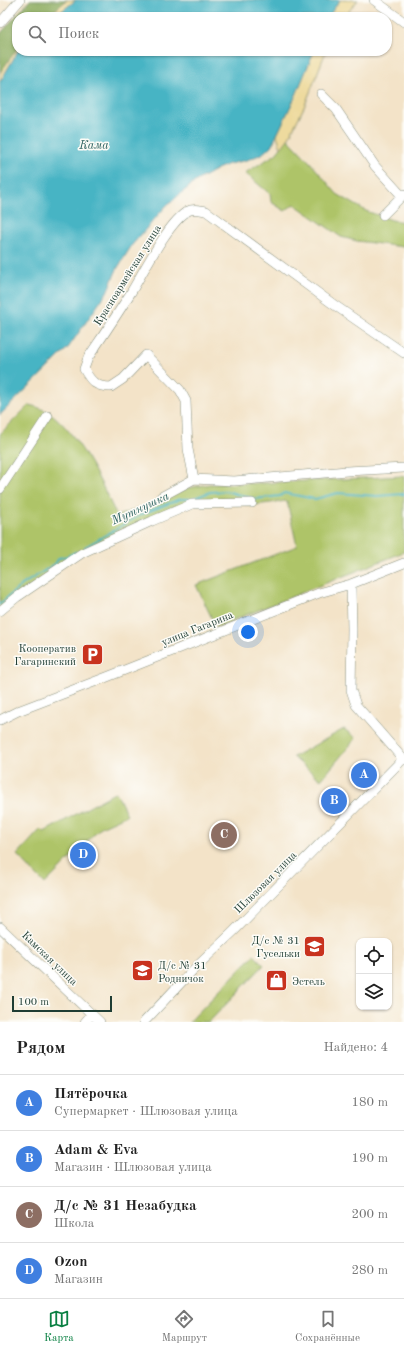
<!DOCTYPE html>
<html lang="ru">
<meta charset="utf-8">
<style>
body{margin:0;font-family:"Old Standard TT",serif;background:#f6f6f6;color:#222}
.controls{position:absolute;right:12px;bottom:12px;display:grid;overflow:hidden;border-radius:8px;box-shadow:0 1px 3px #0004}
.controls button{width:36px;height:36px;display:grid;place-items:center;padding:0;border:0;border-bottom:1px solid #e0e0e0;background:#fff;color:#222;font:20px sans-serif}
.scale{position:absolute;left:12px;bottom:10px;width:100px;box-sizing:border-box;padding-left:4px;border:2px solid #1f3d34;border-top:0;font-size:11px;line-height:14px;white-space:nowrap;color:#1f3d34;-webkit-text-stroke:3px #fdfcf7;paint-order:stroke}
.you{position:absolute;left:248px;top:632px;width:14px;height:14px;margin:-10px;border:3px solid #fff;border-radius:50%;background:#1a73e8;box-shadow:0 0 0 6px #1a73e833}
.badge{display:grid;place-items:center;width:26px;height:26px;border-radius:50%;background:#0b8043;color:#fff;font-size:13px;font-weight:700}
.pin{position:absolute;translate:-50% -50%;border:2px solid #fff;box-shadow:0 1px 4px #0006}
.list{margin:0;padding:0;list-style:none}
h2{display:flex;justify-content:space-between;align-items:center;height:52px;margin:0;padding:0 16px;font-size:17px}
h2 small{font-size:13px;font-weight:400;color:#767676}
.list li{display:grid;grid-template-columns:26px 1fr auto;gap:12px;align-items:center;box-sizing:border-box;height:56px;padding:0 16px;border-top:1px solid #e0e0e0}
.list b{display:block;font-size:15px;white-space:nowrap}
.list p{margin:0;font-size:13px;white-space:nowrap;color:#767676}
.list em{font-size:13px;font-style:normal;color:#767676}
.icon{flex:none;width:22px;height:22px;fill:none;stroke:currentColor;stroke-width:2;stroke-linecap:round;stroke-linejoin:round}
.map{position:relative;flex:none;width:404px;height:1022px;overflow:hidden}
.search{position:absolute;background:#fff;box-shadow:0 1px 3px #0004;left:12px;right:12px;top:12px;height:44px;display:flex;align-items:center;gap:10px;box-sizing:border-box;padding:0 14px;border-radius:16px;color:#767676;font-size:15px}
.sheet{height:276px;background:#fff}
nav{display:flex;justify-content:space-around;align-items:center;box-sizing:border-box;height:56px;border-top:1px solid #e0e0e0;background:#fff;font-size:11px;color:#767676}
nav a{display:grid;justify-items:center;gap:2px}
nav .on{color:#0b8043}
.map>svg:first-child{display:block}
</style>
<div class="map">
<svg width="404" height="1022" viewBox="0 0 404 1022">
<rect width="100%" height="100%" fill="#fdfcf7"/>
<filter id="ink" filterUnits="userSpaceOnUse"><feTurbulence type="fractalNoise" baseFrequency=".025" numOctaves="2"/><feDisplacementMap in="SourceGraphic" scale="8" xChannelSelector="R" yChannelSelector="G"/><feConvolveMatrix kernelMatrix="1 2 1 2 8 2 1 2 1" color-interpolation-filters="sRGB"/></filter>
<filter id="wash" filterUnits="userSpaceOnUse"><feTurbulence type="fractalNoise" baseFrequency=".012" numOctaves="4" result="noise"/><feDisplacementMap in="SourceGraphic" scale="16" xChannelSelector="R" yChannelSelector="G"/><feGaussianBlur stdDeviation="0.9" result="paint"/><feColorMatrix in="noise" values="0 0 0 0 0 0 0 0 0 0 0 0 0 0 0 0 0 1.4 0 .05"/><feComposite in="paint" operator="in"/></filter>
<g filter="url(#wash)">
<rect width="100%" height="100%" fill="#f3e3c8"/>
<path fill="#aec468" stroke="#66804e" d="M 288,139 L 309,161 L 337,194 L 366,211 L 392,220 L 404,222 L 404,247 L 357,241 L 341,237 L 294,204 L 285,211 L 271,202 L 270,194 L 245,173 L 276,154 Z
M 29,405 C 38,407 46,410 54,416 C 82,440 101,483 117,516 L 154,503 L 188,488 L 210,484 L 265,483 L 404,476 L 404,552 L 216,627 L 196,585 L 297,546 L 287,501 L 254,505 L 191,502 L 80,552 L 0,610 L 0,434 Z
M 344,729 L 356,738 L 321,780 L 293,757 Z
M 116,792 L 127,815 L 101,827 L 45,884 L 17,855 L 41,829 L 44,832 Z
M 254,955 L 264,965 L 209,1022 L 189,1022 Z"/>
<path fill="#8aaa5c" stroke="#547448" d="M 30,0 L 67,0 L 47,17 L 17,17 L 17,49 L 0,73 L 0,34 Z"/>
<path fill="#eeda9e" stroke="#868c69" d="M 67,0 L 76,0 L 54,17 L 47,17 Z
M 340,0 L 358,0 L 344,17 L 328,17 Z
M 17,49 L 18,51 L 0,82 L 0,73 Z
M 314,51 L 326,51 L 305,105 L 288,139 L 281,148 L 277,135 L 296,95 Z"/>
<path fill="#47b4c4" stroke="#33787c" d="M 76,0 L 340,0 L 328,17 L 54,17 Z
M 18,51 L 314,51 L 296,95 L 272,145 L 262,154 L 247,160 L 229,164 L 217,169 L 196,181 L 166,206 L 132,245 L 117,269 L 107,292 L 68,348 L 0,415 L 0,82 Z"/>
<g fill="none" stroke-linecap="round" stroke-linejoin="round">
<path stroke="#47b4c4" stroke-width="2" d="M 85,547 L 142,514 L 180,499 L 192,499 L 210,492 L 226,491 L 254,499 L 280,496 L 284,493 L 315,499 L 338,493 L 377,496 L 404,494
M 0,604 L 22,585 L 55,564 L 59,558 L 68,556 L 76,552"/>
</g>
</g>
<g filter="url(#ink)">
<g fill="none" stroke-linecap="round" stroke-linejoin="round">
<defs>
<path id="minor" d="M 374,0 L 404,22
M 0,23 L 20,0
M 321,94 L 336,109 L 375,166 L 402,196
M 383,215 L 404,194
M 194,479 L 188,449 L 186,401 L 180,390 L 146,355 L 123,379 L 111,387 C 96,387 91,382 84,369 L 88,358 C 102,337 117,315 130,294 C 143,273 168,222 188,211 C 193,208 200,210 206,211 L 333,304 L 404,353
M 0,489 L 48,416
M 161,497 L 194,479 L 234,481 L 347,471 L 404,468
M 351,584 L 352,629 L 351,690 L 356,705 L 404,760
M 0,611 L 17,597 L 82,553 L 152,521 L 192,504 L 252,503
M 0,720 L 18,711 L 107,677 L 319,593 L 351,584 L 404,563
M 0,927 L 100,1022
M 85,1022 L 92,1014
M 144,1022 L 193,970 L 234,931 L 403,759"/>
</defs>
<use href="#minor" stroke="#89907e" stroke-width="10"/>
<use href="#minor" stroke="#fff" stroke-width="9"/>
</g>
</g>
<defs>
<symbol id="parking-square" viewBox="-11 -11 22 22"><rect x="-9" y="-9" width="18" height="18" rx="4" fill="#c8321e" stroke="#fdfcf7"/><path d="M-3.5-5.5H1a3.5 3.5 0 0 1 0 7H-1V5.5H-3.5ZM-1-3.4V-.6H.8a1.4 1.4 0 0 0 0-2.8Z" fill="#fff"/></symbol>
<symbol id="school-square" viewBox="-11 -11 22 22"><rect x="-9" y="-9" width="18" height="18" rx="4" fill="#c8321e" stroke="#fdfcf7"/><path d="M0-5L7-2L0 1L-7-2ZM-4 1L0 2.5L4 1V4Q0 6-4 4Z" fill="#fff"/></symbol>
<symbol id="shop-square" viewBox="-11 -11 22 22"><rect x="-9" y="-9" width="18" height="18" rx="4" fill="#c8321e" stroke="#fdfcf7"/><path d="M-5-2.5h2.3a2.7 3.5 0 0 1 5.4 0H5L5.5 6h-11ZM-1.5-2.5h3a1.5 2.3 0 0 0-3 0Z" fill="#fff"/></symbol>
</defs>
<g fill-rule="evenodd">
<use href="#parking-square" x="80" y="642" width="25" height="25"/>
<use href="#school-square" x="302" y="934" width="25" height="25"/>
<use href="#school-square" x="130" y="958" width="25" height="25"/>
<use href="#shop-square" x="264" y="968" width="25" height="25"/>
</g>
<g text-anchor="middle" stroke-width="3" stroke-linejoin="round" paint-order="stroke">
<g font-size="11" fill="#1f3d34" stroke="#fdfcf7">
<text transform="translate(127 275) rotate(-58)" y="4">Красноармейская улица</text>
<text transform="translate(197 628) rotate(-22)" y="4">улица Гагарина</text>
<text transform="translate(265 882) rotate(-45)" y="4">Шлюзовая улица</text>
<text transform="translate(50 958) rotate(44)" y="4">Камская улица</text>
</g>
<g font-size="11" fill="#1f3d34" stroke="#fdfcf7" text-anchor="end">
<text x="76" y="652">Кооператив<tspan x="76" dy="13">Гагаринский</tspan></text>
<text x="300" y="944">Д/с № 31<tspan x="300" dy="13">Гусельки</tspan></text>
<text x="158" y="969" text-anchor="start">Д/с № 31<tspan x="158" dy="13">Родничок</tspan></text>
<text x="292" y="985" text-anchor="start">Эстель</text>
</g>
<g font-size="12" font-style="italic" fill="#2b615f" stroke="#fdfcf7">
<text x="94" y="149">Кама</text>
<text transform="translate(140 508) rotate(-25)" y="4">Мутнушка</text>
</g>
</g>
</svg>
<div class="controls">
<button><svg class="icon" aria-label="locate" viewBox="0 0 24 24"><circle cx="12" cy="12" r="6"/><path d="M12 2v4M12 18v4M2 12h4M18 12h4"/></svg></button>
<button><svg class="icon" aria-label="layers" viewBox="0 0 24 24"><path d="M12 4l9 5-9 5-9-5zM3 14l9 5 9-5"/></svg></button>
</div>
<div class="scale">100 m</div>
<div class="you"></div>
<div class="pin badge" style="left:364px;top:775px;background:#3f7fe0">A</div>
<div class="pin badge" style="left:334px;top:801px;background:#3f7fe0">B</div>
<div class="pin badge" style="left:224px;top:835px;background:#8d6e63">C</div>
<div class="pin badge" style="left:83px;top:855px;background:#3f7fe0">D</div>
<div class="search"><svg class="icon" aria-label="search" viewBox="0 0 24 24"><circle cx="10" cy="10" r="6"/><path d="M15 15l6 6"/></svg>Поиск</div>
</div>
<section class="sheet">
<h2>Рядом<small>Найдено: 4</small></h2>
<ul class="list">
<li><span class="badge" style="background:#3f7fe0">A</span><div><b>Пятёрочка</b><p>Супермаркет · Шлюзовая улица</p></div><em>180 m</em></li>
<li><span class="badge" style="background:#3f7fe0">B</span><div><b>Adam &amp; Eva</b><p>Магазин · Шлюзовая улица</p></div><em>190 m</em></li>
<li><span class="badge" style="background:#8d6e63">C</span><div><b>Д/с № 31 Незабудка</b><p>Школа</p></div><em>200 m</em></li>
<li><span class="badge" style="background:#3f7fe0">D</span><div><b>Ozon</b><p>Магазин</p></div><em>280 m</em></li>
</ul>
</section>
<nav>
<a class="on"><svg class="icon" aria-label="map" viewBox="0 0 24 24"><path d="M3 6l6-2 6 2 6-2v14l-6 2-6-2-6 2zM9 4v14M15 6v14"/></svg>Карта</a>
<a><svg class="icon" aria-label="directions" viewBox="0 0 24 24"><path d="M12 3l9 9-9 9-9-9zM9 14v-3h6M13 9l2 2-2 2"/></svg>Маршрут</a>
<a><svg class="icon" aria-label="saved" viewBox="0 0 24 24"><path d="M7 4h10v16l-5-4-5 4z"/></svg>Сохранённые</a>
</nav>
